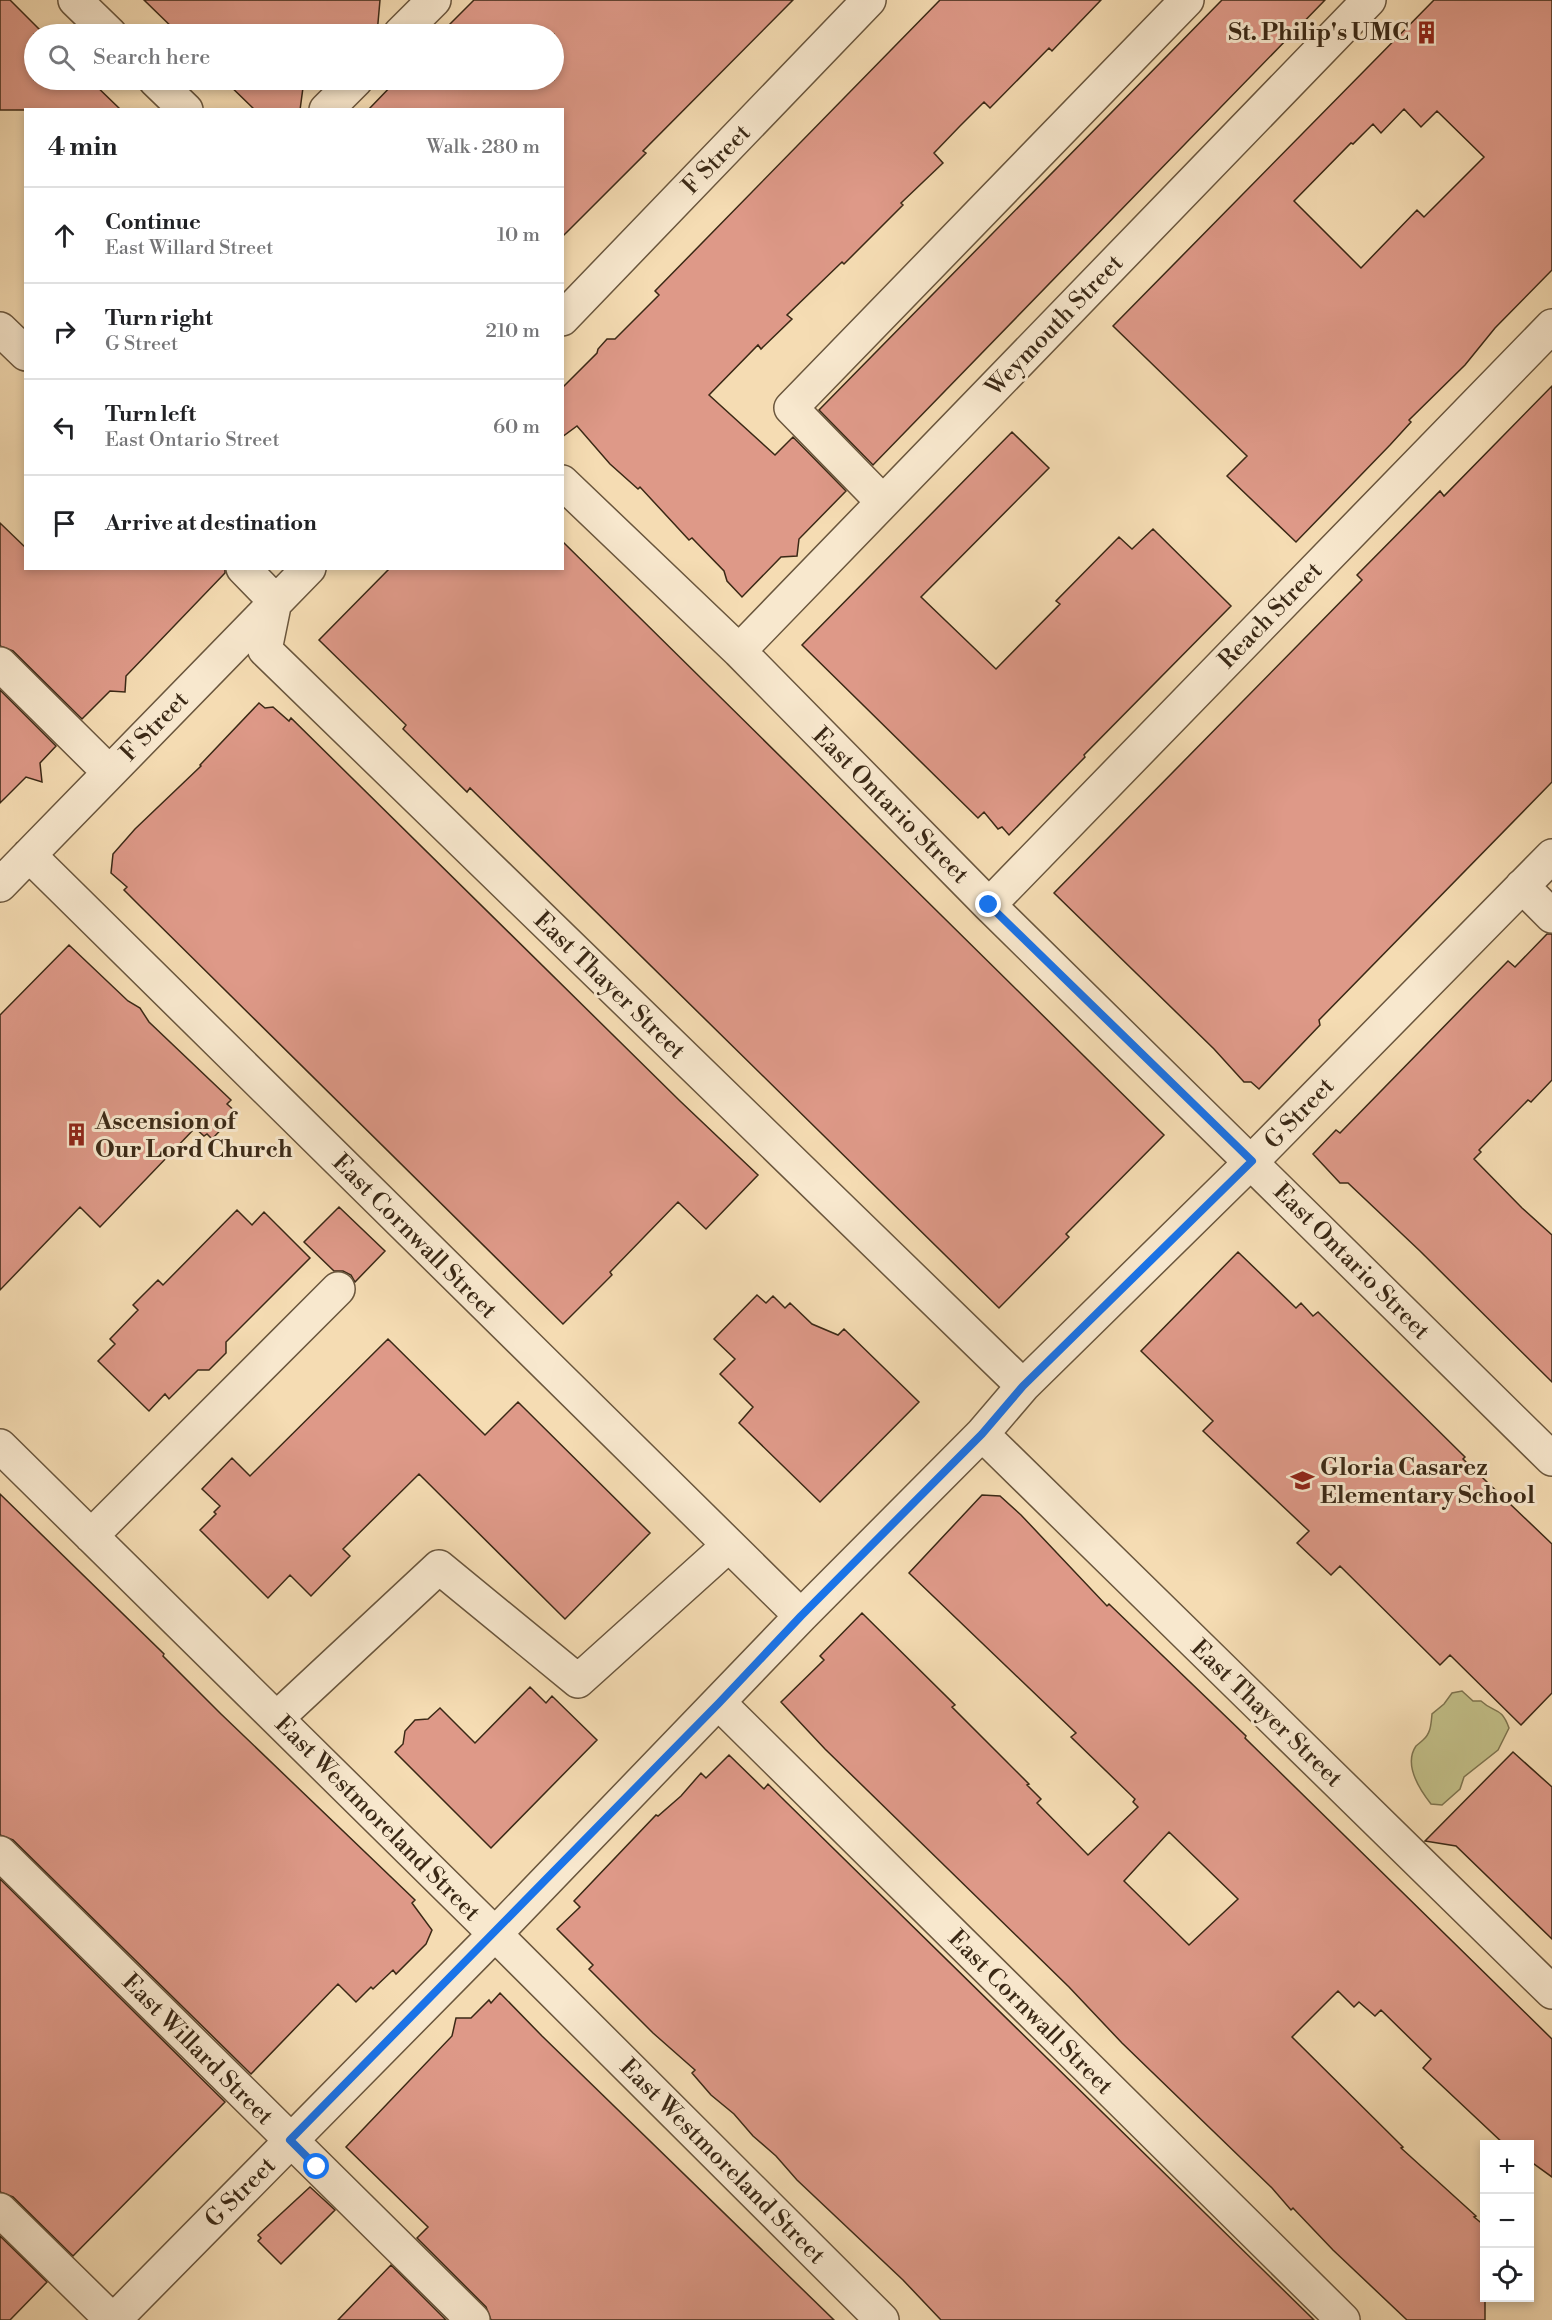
<!DOCTYPE html>
<meta charset="utf-8">
<style>
body{margin:0;font-family:"Libre Bodoni",serif;background:#f2f2f2;color:#202124}
.controls{position:absolute;right:18px;bottom:18px;display:grid;overflow:hidden;border-radius:0px;box-shadow:0 3px 9px #0003}
.controls button{width:54px;height:54px;display:grid;place-items:center;padding:0;border:0;border-bottom:2px solid #e0e0e0;background:#fff;color:#202124;font:30px sans-serif}
.stop{position:absolute;width:18px;height:18px;margin:-14px;border:4px solid #1a73e8;border-radius:50%;background:#fff}
.stop.end{background:#1a73e8;border-color:#fff;box-shadow:0 2px 6px #0008}
.list{margin:0;padding:0;list-style:none}
h2{display:flex;justify-content:space-between;align-items:center;height:78px;margin:0;padding:0 24px;font-size:26px}
h2 small{font-size:20px;font-weight:400;color:#757577}
.list li{display:grid;grid-template-columns:39px 1fr auto;gap:18px;align-items:center;box-sizing:border-box;height:96px;padding:0 24px;border-top:2px solid #e0e0e0}
.list b{display:block;font-size:22px;white-space:nowrap}
.list p{margin:0;font-size:20px;white-space:nowrap;color:#757577}
.list em{font-size:20px;font-style:normal;color:#757577}
.icon{flex:none;width:33px;height:33px;fill:none;stroke:currentColor;stroke-width:2;stroke-linecap:round;stroke-linejoin:round}
.map{position:relative;flex:none;width:1552px;height:2320px;overflow:hidden}
.search{position:absolute;background:#fff;box-shadow:0 3px 9px #0003;left:24px;top:24px;width:540px;height:66px;display:flex;align-items:center;gap:15px;box-sizing:border-box;padding:0 21px;border-radius:33px;color:#757577;font-size:22px}
.panel{position:absolute;background:#fff;box-shadow:0 3px 9px #0003;left:24px;top:108px;width:540px;height:462px;border-radius:0px}
.map>svg:first-child{display:block}
</style>
<div class="map">
<svg width="1552" height="2320" viewBox="0 0 1552 2320">
<rect width="100%" height="100%" fill="#f5dcb3"/>
<filter id="stains"><feTurbulence type="fractalNoise" baseFrequency=".00333" numOctaves="4"/><feColorMatrix values="0 0 0 0 .2 0 0 0 0 .09 0 0 0 0 .02 0 0 0 .5 -.17"/></filter>
<radialGradient id="worn" r=".72"><stop offset=".6" stop-color="#630" stop-opacity="0"/><stop offset="1" stop-color="#630" stop-opacity=".3"/></radialGradient>
<path fill="#c2bf88" stroke="#7e744f" stroke-width="1.5" d="M 1462,1691 L 1473,1701 L 1481,1701 C 1495,1714 1501,1706 1509,1728 L 1498,1750 L 1464,1777 L 1460,1789 L 1442,1805 L 1431,1804 C 1420,1790 1403,1765 1416,1746 C 1416,1746 1422,1741 1423,1740 C 1431,1733 1431,1724 1432,1714 L 1444,1704 L 1452,1693 Z"/>
<path fill="#de9988" stroke="#3b2916" stroke-width="1.5" fill-rule="evenodd" d="M 0,0 L 10,0 L 44,34 L 34,34 L 34,80 L 90,80 L 121,110 L 0,110 Z
M 144,0 L 380,0 L 377,34 L 179,34 Z
M 474,0 L 793,0 L 643,151 L 646,153 L 562,237 L 562,110 L 368,110 L 397,80 L 554,80 L 554,34 L 440,34 Z
M 940,0 L 1101,0 L 1052,51 L 1049,48 L 990,108 L 984,102 L 960,126 L 934,153 L 943,163 L 901,203 L 903,205 L 844,264 L 842,262 L 787,315 L 792,319 L 761,349 L 758,345 L 709,395 L 775,455 L 793,437 L 846,491 L 799,539 L 797,556 L 781,557 L 742,597 L 727,581 L 724,571 L 692,538 L 689,540 L 640,487 L 638,489 L 610,464 L 577,426 L 562,437 L 562,388 L 597,353 L 598,349 L 607,339 L 615,339 L 659,295 L 655,291 Z
M 1222,0 L 1325,0 L 873,465 L 819,410 Z
M 1434,0 L 1552,0 L 1552,270 L 1495,328 L 1465,365 L 1409,420 L 1411,422 L 1390,445 L 1296,542 L 1227,476 L 1247,456 L 1113,326 ZM 1404,109 L 1421,127 L 1437,111 L 1484,157 L 1424,217 L 1417,210 L 1361,268 L 1294,201 L 1351,143 L 1353,144 L 1373,124 L 1381,133 Z
M 224,80 L 304,80 L 300,110 L 255,110 Z
M 1552,386 L 1552,782 L 1319,1020 L 1320,1025 L 1259,1089 L 1251,1082 L 1244,1082 L 1214,1049 L 1054,893 L 1362,580 L 1357,575 L 1440,491 L 1444,496 Z
M 1012,432 L 1049,468 L 921,597 L 996,669 L 1060,604 L 1056,601 L 1119,537 L 1132,549 L 1153,529 L 1231,606 L 1084,755 L 1085,757 L 1009,835 L 1002,827 L 998,829 L 984,812 L 978,818 L 802,645 Z
M 0,523 L 26,548 L 26,568 L 225,568 L 225,573 L 126,676 L 125,692 L 110,691 L 82,719 L 13,651 L 0,646 Z
M 562,541 L 1164,1135 L 1066,1234 L 1069,1237 L 999,1308 L 470,788 L 467,792 L 403,729 L 406,725 L 319,640 L 390,568 L 562,568 Z
M 0,690 L 56,746 L 40,763 L 42,782 L 26,777 L 0,803 Z
M 259,703 L 265,708 L 273,707 L 289,721 L 291,718 L 680,1101 L 758,1175 L 706,1229 L 678,1202 L 610,1272 L 612,1275 L 563,1324 L 141,907 L 124,890 L 127,887 L 111,873 L 113,854 L 135,829 L 201,766 L 200,765 Z
M 1547,934 L 1552,934 L 1552,1080 L 1531,1102 L 1528,1100 L 1479,1150 L 1481,1152 L 1474,1159 L 1522,1208 L 1552,1235 L 1552,1382 L 1420,1251 L 1348,1183 L 1340,1183 L 1313,1154 L 1336,1130 L 1340,1133 L 1508,961 L 1515,967 Z
M 69,945 L 128,1001 L 140,1008 L 149,1022 L 231,1100 L 227,1104 L 237,1113 L 212,1139 L 207,1134 L 204,1136 L 195,1128 L 100,1227 L 80,1207 L 0,1290 L 0,1015 Z
M 339,1207 L 385,1251 L 355,1282 L 351,1275 L 343,1271 L 334,1271 L 304,1242 Z
M 237,1210 L 252,1225 L 264,1212 L 310,1258 L 226,1342 L 226,1353 L 209,1370 L 198,1370 L 169,1399 L 165,1394 L 149,1411 L 98,1361 L 115,1344 L 110,1339 L 138,1310 L 133,1305 L 158,1280 L 163,1285 Z
M 1238,1252 L 1296,1308 L 1301,1303 L 1313,1316 L 1318,1312 L 1465,1457 L 1463,1459 L 1552,1544 L 1552,1693 L 1521,1725 L 1450,1655 L 1440,1665 L 1340,1566 L 1331,1575 L 1297,1543 L 1309,1531 L 1203,1431 L 1213,1421 L 1141,1351 Z
M 757,1295 L 766,1303 L 773,1296 L 785,1308 L 790,1303 L 812,1324 L 838,1335 L 844,1329 L 919,1402 L 820,1502 L 739,1423 L 753,1407 L 720,1374 L 735,1359 L 714,1339 Z
M 388,1339 L 485,1435 L 518,1402 L 650,1533 L 565,1619 L 419,1474 L 343,1549 L 350,1556 L 311,1596 L 290,1575 L 268,1598 L 200,1530 L 216,1514 L 214,1512 L 220,1506 L 202,1489 L 232,1458 L 250,1476 Z
M 0,1494 L 164,1654 L 163,1656 L 221,1714 L 415,1900 L 412,1903 L 432,1930 L 426,1944 L 396,1974 L 393,1970 L 373,1989 L 371,1987 L 356,2002 L 338,1984 L 251,2074 L 13,1840 L 0,1835 Z
M 982,1495 L 1000,1496 L 1021,1515 L 1107,1606 L 1109,1604 L 1246,1736 L 1245,1738 L 1552,2039 L 1552,2177 L 1530,2161 L 1530,2145 L 1505,2145 L 1423,2068 L 1431,2059 L 1381,2010 L 1375,2016 L 1359,2002 L 1354,2007 L 1338,1991 L 1292,2037 L 1403,2147 L 1401,2148 L 1476,2216 L 1474,2217 L 1485,2226 L 1485,2320 L 1407,2320 L 1333,2250 L 1293,2208 L 1291,2210 L 1272,2188 L 1122,2043 L 1069,1987 L 825,1749 L 781,1702 L 824,1660 L 820,1656 L 862,1613 L 955,1705 L 952,1707 L 1029,1784 L 1027,1785 L 1041,1799 L 1037,1803 L 1088,1855 L 1138,1807 L 1133,1802 L 1135,1799 L 1071,1737 L 1076,1733 L 909,1573 ZM 1169,1832 L 1238,1899 L 1189,1945 L 1124,1881 Z
M 530,1687 L 546,1703 L 552,1696 L 597,1740 L 491,1848 L 395,1752 L 403,1744 L 405,1731 L 415,1720 L 428,1719 L 440,1708 L 475,1743 Z
M 1513,1752 L 1552,1787 L 1552,1939 L 1456,1846 L 1425,1841 Z
M 729,1755 L 764,1789 L 768,1784 L 785,1801 L 1314,2320 L 941,2320 L 903,2280 L 797,2180 L 776,2156 L 753,2136 L 734,2114 L 711,2095 L 692,2073 L 695,2070 L 653,2033 L 589,1969 L 593,1965 L 557,1929 L 580,1907 L 574,1901 L 656,1815 L 658,1816 L 681,1796 L 701,1773 L 706,1778 Z
M 0,1879 L 225,2102 L 73,2256 L 13,2197 L 0,2192 Z
M 500,1993 L 542,2036 L 834,2320 L 491,2320 L 486,2307 L 417,2238 L 428,2227 L 346,2147 L 452,2036 L 456,2018 L 471,2018 L 489,2000 L 491,2003 Z
M 310,2187 L 335,2210 L 281,2264 L 258,2241 L 261,2238 L 258,2235 Z
M 0,2236 L 47,2282 L 10,2320 L 0,2320 Z
M 391,2265 L 446,2320 L 338,2320 Z"/>
<g fill="none" stroke-linecap="round" stroke-linejoin="round">
<defs>
<path id="minor" d="M 75,0 L 110,34
M 400,34 L 434,0
M 155,80 L 186,110
M 326,110 L 356,80
M 562,319 L 869,0
M 0,329 L 26,354
M 562,482 L 739,651 L 989,905 L 1552,1459
M 883,502 L 791,408 L 1187,0
M 243,568 L 275,601 L 265,650 L 1023,1386
M 739,651 L 1369,0
M 0,664 L 109,772
M 29,855 L 801,1616
M 0,885 L 309,568
M 1522,886 L 1552,916
M 989,905 L 1552,326
M 982,1434 L 1552,1992
M 0,1446 L 495,1934 L 882,2320
M 91,1536 L 338,1289
M 719,1703 L 1343,2320
M 277,1718 L 439,1567 L 578,1681 L 729,1545
M 0,1853 L 473,2320
M 0,2210 L 112,2320
M 114,2320 L 495,1934 L 801,1616 L 982,1434 L 1023,1386 L 1252,1161 L 1552,856"/>
</defs>
<use href="#minor" stroke="#6a563d" stroke-width="36"/>
<use href="#minor" stroke="#f8e8ce" stroke-width="33"/>
</g>
<g fill="none" stroke-linecap="round" stroke-linejoin="round">
<path stroke="#1a73e8" stroke-width="8" d="M 317,2167 L 290,2140 L 719,1703 L 801,1616 L 982,1434 L 1023,1386 L 1252,1161 L 989,905"/>
</g>
<defs>
<symbol id="building-bare" viewBox="-9 -9 18 18"><path d="M-4-6H4V6H1V3H-1V6H-4ZM-2.5-4.3h1.7v1.8h-1.7ZM.8-4.3h1.7v1.8H.8ZM-2.5-1h1.7V.8h-1.7ZM.8-1h1.7V.8H.8Z" fill="#8f2418" stroke="#f8e8ce" stroke-width="2.5" paint-order="stroke"/></symbol>
<symbol id="school-bare" viewBox="-9 -9 18 18"><path d="M0-5L7-2L0 1L-7-2ZM-4 1L0 2.5L4 1V4Q0 6-4 4Z" fill="#8f2418" stroke="#f8e8ce" stroke-width="2.5" paint-order="stroke"/></symbol>
</defs>
<g fill-rule="evenodd">
<use href="#building-bare" x="1410" y="16" width="33" height="33"/>
<use href="#building-bare" x="60" y="1118" width="33" height="33"/>
<use href="#school-bare" x="1286" y="1464" width="33" height="33"/>
</g>
<g text-anchor="middle" stroke-width="6" stroke-linejoin="round" paint-order="stroke">
<g font-size="24" font-weight="bold" fill="#3b2916" stroke="#f8e8ce" text-anchor="start">
<text x="1409" y="40" text-anchor="end">St. Philip's UMC</text>
<text x="95" y="1129">Ascension of<tspan x="95" dy="28">Our Lord Church</tspan></text>
<text x="1320" y="1475">Gloria Casarez<tspan x="1320" dy="28">Elementary School</tspan></text>
</g>
<g font-size="24" fill="#3b2916" stroke="#f8e8ce">
<text transform="translate(716 159) rotate(-46)" y="8">F Street</text>
<text transform="translate(1054 325) rotate(-46)" y="8">Weymouth Street</text>
<text transform="translate(1270 615) rotate(-46)" y="8">Reach Street</text>
<text transform="translate(154 726) rotate(-46)" y="8">F Street</text>
<text transform="translate(891 805) rotate(45)" y="8">East Ontario Street</text>
<text transform="translate(610 985) rotate(44)" y="8">East Thayer Street</text>
<text transform="translate(1299 1113) rotate(-46)" y="8">G Street</text>
<text transform="translate(415 1236) rotate(45)" y="8">East Cornwall Street</text>
<text transform="translate(1352 1261) rotate(45)" y="8">East Ontario Street</text>
<text transform="translate(1267 1713) rotate(44)" y="8">East Thayer Street</text>
<text transform="translate(378 1818) rotate(45)" y="8">East Westmoreland Street</text>
<text transform="translate(1031 2012) rotate(45)" y="8">East Cornwall Street</text>
<text transform="translate(198 2049) rotate(45)" y="8">East Willard Street</text>
<text transform="translate(723 2161) rotate(45)" y="8">East Westmoreland Street</text>
<text transform="translate(240 2192) rotate(-45)" y="8">G Street</text>
</g>
</g>
<rect width="100%" height="100%" filter="url(#stains)"/>
<rect width="100%" height="100%" fill="url(#worn)"/>
</svg>
<div class="controls">
<button>+</button>
<button>−</button>
<button><svg class="icon" aria-label="locate" viewBox="0 0 24 24"><circle cx="12" cy="12" r="6"/><path d="M12 2v4M12 18v4M2 12h4M18 12h4"/></svg></button>
</div>
<div class="stop" style="left:317px;top:2167px"></div>
<div class="stop end" style="left:989px;top:905px"></div>
<div class="search"><svg class="icon" aria-label="search" viewBox="0 0 24 24"><circle cx="10" cy="10" r="6"/><path d="M15 15l6 6"/></svg>Search here</div>
<section class="panel">
<h2>4 min<small>Walk · 280 m</small></h2>
<ul class="list">
<li><svg class="icon" aria-label="ahead" viewBox="0 0 24 24"><path d="M12 20V5M6 11l6-6 6 6"/></svg><div><b>Continue</b><p>East Willard Street</p></div><em>10 m</em></li>
<li><svg class="icon" aria-label="right" viewBox="0 0 24 24"><path d="M7 20v-9h11M14 6l5 5-5 5"/></svg><div><b>Turn right</b><p>G Street</p></div><em>210 m</em></li>
<li><svg class="icon" aria-label="left" viewBox="0 0 24 24"><path d="M17 20v-9H6M10 6l-5 5 5 5"/></svg><div><b>Turn left</b><p>East Ontario Street</p></div><em>60 m</em></li>
<li><svg class="icon" aria-label="arrive" viewBox="0 0 24 24"><path d="M6 21V4h12l-3 4 3 4H6"/></svg><div><b>Arrive at destination</b></div></li>
</ul>
</section>
</div>
